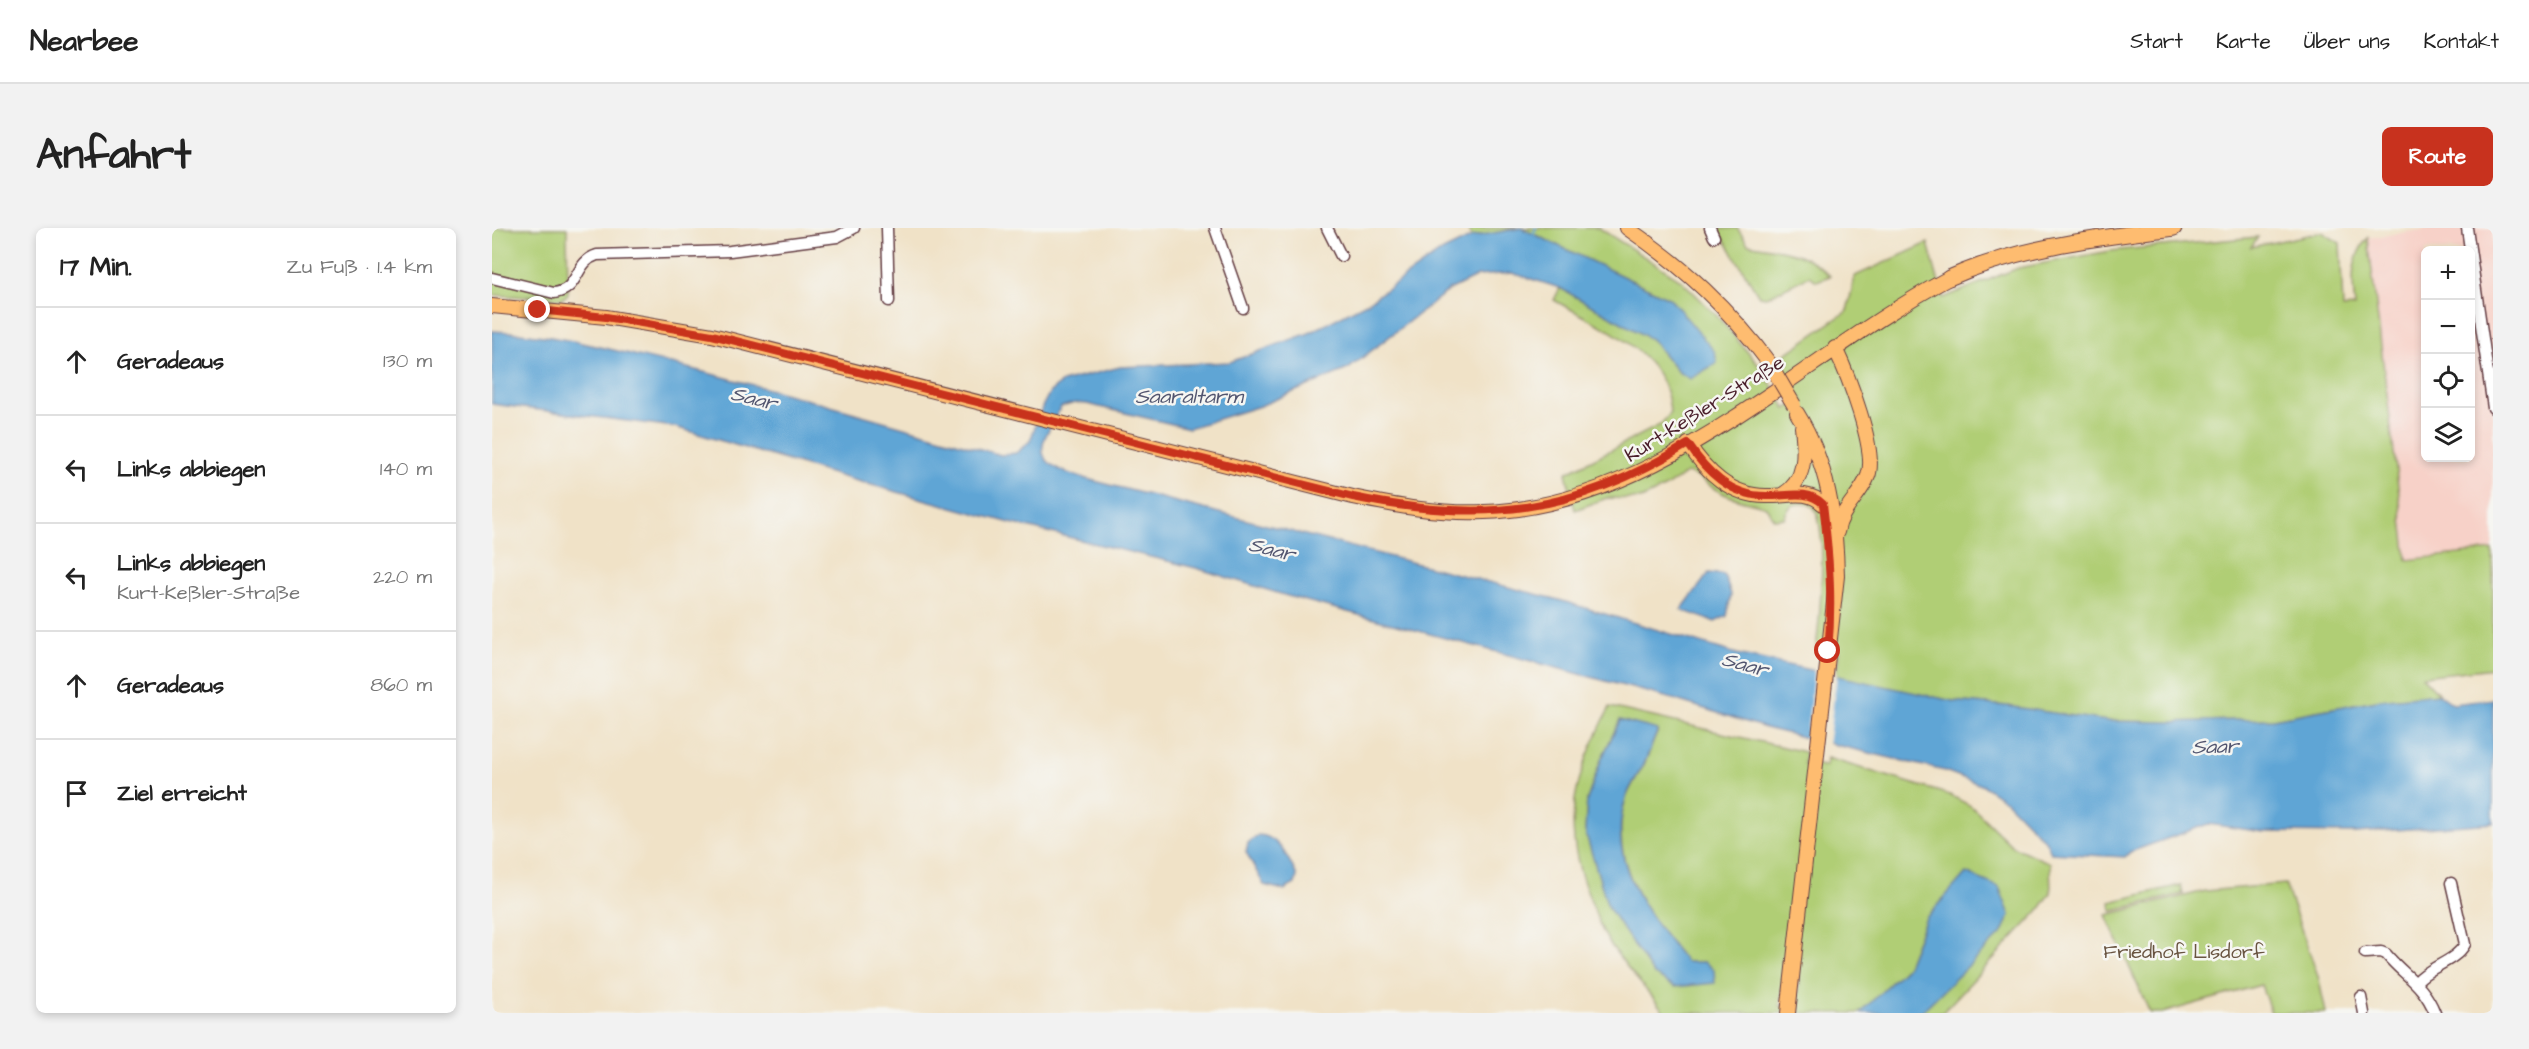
<!DOCTYPE html>
<html lang="de">
<meta charset="utf-8">
<style>
body{margin:0;font-family:"Architects Daughter",sans-serif;background:#f2f2f2;color:#222}
.controls{position:absolute;right:18px;top:18px;display:grid;overflow:hidden;border-radius:9px;box-shadow:0 3px 9px #0003}
.controls button{width:54px;height:54px;display:grid;place-items:center;padding:0;border:0;border-bottom:2px solid #e0e0e0;background:#fff;color:#222;font:30px sans-serif}
.stop{position:absolute;width:18px;height:18px;margin:-14px;border:4px solid #c8321e;border-radius:50%;background:#fff}
.stop.end{background:#c8321e;border-color:#fff;box-shadow:0 2px 6px #0008}
.list{margin:0;padding:0;list-style:none}
h2{display:flex;justify-content:space-between;align-items:center;height:78px;margin:0;padding:0 24px;font-size:26px}
h2 small{font-size:20px;font-weight:400;color:#767676}
.list li{display:grid;grid-template-columns:39px 1fr auto;gap:18px;align-items:center;box-sizing:border-box;height:108px;padding:0 24px;border-top:2px solid #e0e0e0}
.list b{display:block;font-size:22px;white-space:nowrap}
.list p{margin:0;font-size:20px;white-space:nowrap;color:#767676}
.list em{font-size:20px;font-style:normal;color:#767676}
.icon{flex:none;width:33px;height:33px;fill:none;stroke:currentColor;stroke-width:2;stroke-linecap:round;stroke-linejoin:round}
.map{position:relative;flex:none;width:2001px;height:785px;overflow:hidden;border-radius:9px}
header{display:flex;align-items:center;gap:36px;box-sizing:border-box;height:84px;padding:0 30px;background:#fff;border-bottom:2px solid #e0e0e0}
header strong{font-size:28px}
nav{display:flex;gap:33px;margin-inline-start:auto;font-size:21px}
.intro{display:flex;align-items:center;justify-content:space-between;box-sizing:border-box;height:144px;padding:0 36px}
h1{margin:0;font-size:42px}
.button{padding:15px 27px;border-radius:9px;background:#c8321e;color:#fff;font-size:21px;font-weight:700}
main{display:flex;gap:36px;padding:0 36px}
aside{flex:1;background:#fff;border-radius:9px;box-shadow:0 3px 9px #0003}
.map>svg:first-child{display:block}
</style>
<header>
<strong>Nearbee</strong>
<nav><a>Start</a><a>Karte</a><a>Über uns</a><a>Kontakt</a></nav>
</header>
<div class="intro"><h1>Anfahrt</h1><a class="button">Route</a></div>
<main>
<aside>
<h2>17 Min.<small>Zu Fuß · 1.4 km</small></h2>
<ul class="list">
<li><svg class="icon" aria-label="ahead" viewBox="0 0 24 24"><path d="M12 20V5M6 11l6-6 6 6"/></svg><div><b>Geradeaus</b></div><em>130 m</em></li>
<li><svg class="icon" aria-label="left" viewBox="0 0 24 24"><path d="M17 20v-9H6M10 6l-5 5 5 5"/></svg><div><b>Links abbiegen</b></div><em>140 m</em></li>
<li><svg class="icon" aria-label="left" viewBox="0 0 24 24"><path d="M17 20v-9H6M10 6l-5 5 5 5"/></svg><div><b>Links abbiegen</b><p>Kurt-Keßler-Straße</p></div><em>220 m</em></li>
<li><svg class="icon" aria-label="ahead" viewBox="0 0 24 24"><path d="M12 20V5M6 11l6-6 6 6"/></svg><div><b>Geradeaus</b></div><em>860 m</em></li>
<li><svg class="icon" aria-label="arrive" viewBox="0 0 24 24"><path d="M6 21V4h12l-3 4 3 4H6"/></svg><div><b>Ziel erreicht</b></div></li>
</ul>
</aside>
<div class="map">
<svg width="2001" height="785" viewBox="0 0 2001 785">
<rect width="100%" height="100%" fill="#f6f6f2"/>
<filter id="ink" filterUnits="userSpaceOnUse"><feTurbulence type="fractalNoise" baseFrequency=".0167" numOctaves="2"/><feDisplacementMap in="SourceGraphic" scale="12" xChannelSelector="R" yChannelSelector="G"/><feConvolveMatrix kernelMatrix="1 2 1 2 8 2 1 2 1" color-interpolation-filters="sRGB"/></filter>
<filter id="wash" filterUnits="userSpaceOnUse"><feTurbulence type="fractalNoise" baseFrequency=".008" numOctaves="4" result="noise"/><feDisplacementMap in="SourceGraphic" scale="24" xChannelSelector="R" yChannelSelector="G"/><feGaussianBlur stdDeviation="1.35" result="paint"/><feColorMatrix in="noise" values="0 0 0 0 0 0 0 0 0 0 0 0 0 0 0 0 0 1.4 0 .05"/><feComposite in="paint" operator="in"/></filter>
<g filter="url(#wash)">
<rect width="100%" height="100%" fill="#f0e2c7"/>
<path fill="#f7d1c8" fill-rule="evenodd" d="M 1941,0 L 2001,0 L 2001,322 L 1916,332 L 1876,10 ZM 1934,22 L 1978,22 L 1978,230 L 1934,230 Z"/>
<path fill="#b0ce75" stroke="#7d7650" stroke-width="1.5" fill-rule="evenodd" d="M 0,0 L 75,0 L 76,66 L 70,71 L 0,67 Z
M 976,0 L 1028,0 L 980,9 Z
M 1029,0 L 1107,0 L 1189,52 L 1225,88 L 1270,141 L 1294,181 L 1309,172 L 1285,132 L 1355,83 L 1363,48 L 1436,15 L 1451,70 L 1526,40 L 1618,23 L 1766,9 L 1759,19 L 1830,4 L 1848,15 L 1851,80 L 1863,79 C 1860,53 1858,30 1876,10 L 1915,332 L 2001,322 L 2001,440 L 1930,448 L 1947,466 L 1885,472 L 1781,491 L 1676,494 L 1615,493 L 1515,478 L 1461,473 L 1344,449 L 1347,424 L 1324,421 C 1327,396 1337,296 1321,279 C 1317,276 1313,275 1308,276 C 1298,276 1296,281 1292,290 L 1282,291 L 1274,279 C 1259,274 1243,272 1228,264 C 1216,258 1207,247 1194,245 L 1174,259 L 1149,271 L 1115,270 L 1083,282 L 1074,245 L 1168,197 L 1178,186 C 1176,123 1110,100 1062,72 L 1068,60 L 1159,111 L 1186,144 L 1179,71 Z
M 1245,0 L 1256,16 C 1290,23 1313,22 1338,48 L 1325,53 L 1317,48 L 1275,69 L 1267,68 L 1226,1 Z
M 1118,479 L 1313,524 L 1312,536 L 1334,538 L 1335,530 L 1458,567 L 1479,578 L 1520,618 L 1558,635 L 1559,665 L 1547,682 L 1450,785 L 1428,785 L 1508,706 L 1518,687 L 1434,690 L 1414,740 L 1368,785 L 1173,785 C 1154,760 1130,736 1114,709 C 1107,697 1103,683 1098,671 C 1066,594 1083,549 1118,479 ZM 1128,492 L 1166,503 C 1161,514 1157,526 1152,537 C 1145,550 1137,559 1133,573 C 1115,635 1157,688 1194,734 L 1212,734 L 1162,747 L 1116,679 L 1093,603 L 1095,572 L 1109,532 ZM 1292,748 L 1308,750 L 1305,780 L 1288,778 Z
M 1793,656 L 1826,748 L 1834,785 L 1779,785 L 1769,757 L 1670,785 L 1658,785 L 1614,687 L 1713,663 Z
M 1689,657 L 1691,666 L 1620,683 L 1618,674 Z"/>
<path fill="#5fa5d5" stroke="#546280" stroke-width="1.5" d="M 1029,0 L 1179,71 L 1223,124 L 1225,135 L 1198,151 L 1186,144 L 1159,111 L 1068,60 L 1020,45 L 986,48 L 957,62 L 856,141 L 768,178 L 697,200 L 595,176 L 583,175 L 569,179 C 547,219 536,232 587,249 L 1067,372 L 1245,426 L 1461,473 L 1515,478 L 1615,493 L 1676,494 L 1781,491 L 1885,472 L 1947,466 L 1961,476 L 2001,471 L 2001,595 L 1863,605 L 1772,604 L 1716,596 L 1638,624 L 1633,629 L 1559,625 L 1554,614 L 1515,574 L 1492,558 L 1453,543 L 1277,501 L 1181,471 L 792,367 L 704,340 L 522,296 L 354,250 L 183,199 L 0,176 L 0,103 C 60,105 117,121 175,135 C 287,162 398,195 509,227 L 524,225 L 538,213 L 551,177 L 558,164 L 570,154 L 628,139 L 738,134 L 817,105 L 876,74 L 947,25 L 980,9 Z
M 1217,345 L 1232,347 L 1239,366 L 1235,388 L 1223,394 L 1189,382 Z
M 1128,492 L 1166,502 C 1161,513 1157,525 1152,536 C 1145,549 1137,559 1133,573 C 1114,635 1157,688 1194,734 L 1212,734 L 1222,742 L 1223,755 L 1183,759 L 1162,747 L 1116,679 L 1093,603 L 1095,572 L 1109,532 Z
M 766,607 C 787,607 797,632 805,648 L 803,656 L 792,662 L 772,657 L 754,624 L 756,615 Z
M 1474,645 L 1507,659 L 1518,687 L 1509,706 L 1428,785 L 1368,785 L 1414,740 L 1434,690 Z"/>
<path fill="#f0e2c7" d="M 1322,440 L 1345,446 L 1336,518 L 1314,512 Z"/>
<g fill="none" stroke-linecap="round" stroke-linejoin="round">
<path stroke="#5fa5d5" stroke-width="2" d="M 1040,8 L 1044,0"/>
</g>
</g>
<g filter="url(#ink)">
<g fill="none" stroke-linecap="round" stroke-linejoin="round">
<defs>
<path id="minor" d="M 395,0 L 397,73
M 723,0 L 751,80
M 835,0 L 849,28
M 1218,0 L 1222,9
M 1975,0 L 2001,180
M 0,50 L 62,65 C 88,62 82,34 105,27 L 238,23 L 345,9 L 362,0
M 1873,725 L 1889,724 L 1894,726 C 1913,749 1931,755 1943,785
M 1925,753 C 1938,738 1963,734 1973,716 L 1959,655
M 1869,769 L 1872,785"/>
<path id="major" d="M 1135,0 C 1193,40 1236,79 1278,136
M 0,78 L 114,89 L 220,107 L 861,269 C 904,278 947,286 992,284 C 1168,278 1307,130 1457,50
M 1343,120 C 1355,145 1386,223 1376,248 C 1368,269 1349,280 1345,304
M 1196,216 C 1214,243 1238,268 1274,268 C 1294,269 1315,260 1331,276
M 1290,267 C 1315,253 1313,224 1310,199
M 1296,785 L 1345,348 C 1344,290 1336,235 1305,185"/>
<path id="highway" d="M 1457,50 C 1529,18 1605,10 1682,0"/>
</defs>
<use href="#minor" stroke="#633c42" stroke-width="13"/>
<use href="#major" stroke="#633c42" stroke-width="16"/>
<use href="#highway" stroke="#633c42" stroke-width="17"/>
<use href="#minor" stroke="#fff" stroke-width="10"/>
<use href="#major" stroke="#febc70" stroke-width="14"/>
<use href="#highway" stroke="#febc70" stroke-width="15"/>
<defs>
<path id="major-bridge" d="M 1278,136 L 1302,177"/>
</defs>
<use href="#major-bridge" stroke="#633c42" stroke-width="16" stroke-linecap="butt"/>
<use href="#major-bridge" stroke="#febc70" stroke-width="14"/>
</g>
</g>
<g fill="none" stroke-linecap="round" stroke-linejoin="round" filter="url(#ink)">
<path stroke="#c8321e" stroke-width="8" d="M 46,82 L 114,89 L 220,107 L 861,269 C 990,296 1082,286 1196,216 C 1214,243 1238,268 1274,268 C 1293,269 1315,260 1331,276 C 1337,325 1341,373 1336,423"/>
</g>
<g text-anchor="middle" stroke-width="5" stroke-linejoin="round" paint-order="stroke">
<g font-size="20" fill="#4a1f2b" stroke="#f6f6f2">
<text transform="translate(1212 180) rotate(-32)" y="7">Kurt-Keßler-Straße</text>
</g>
<g font-size="20" fill="#695441" stroke="#f6f6f2">
<text x="1692" y="730">Friedhof Lisdorf</text>
</g>
<g font-size="21" font-style="italic" fill="#52556f" stroke="#f6f6f2">
<text x="697" y="175">Saaraltarm</text>
<text transform="translate(262 170) rotate(14)" y="7">Saar</text>
<text transform="translate(780 321) rotate(14)" y="7">Saar</text>
<text transform="translate(1253 436) rotate(15)" y="7">Saar</text>
<text transform="translate(1723 518) rotate(-1)" y="7">Saar</text>
</g>
</g>
</svg>
<div class="controls">
<button>+</button>
<button>−</button>
<button><svg class="icon" aria-label="locate" viewBox="0 0 24 24"><circle cx="12" cy="12" r="6"/><path d="M12 2v4M12 18v4M2 12h4M18 12h4"/></svg></button>
<button><svg class="icon" aria-label="layers" viewBox="0 0 24 24"><path d="M12 4l9 5-9 5-9-5zM3 14l9 5 9-5"/></svg></button>
</div>
<div class="stop" style="left:1336px;top:423px"></div>
<div class="stop end" style="left:46px;top:82px"></div>
</div>
</main>
